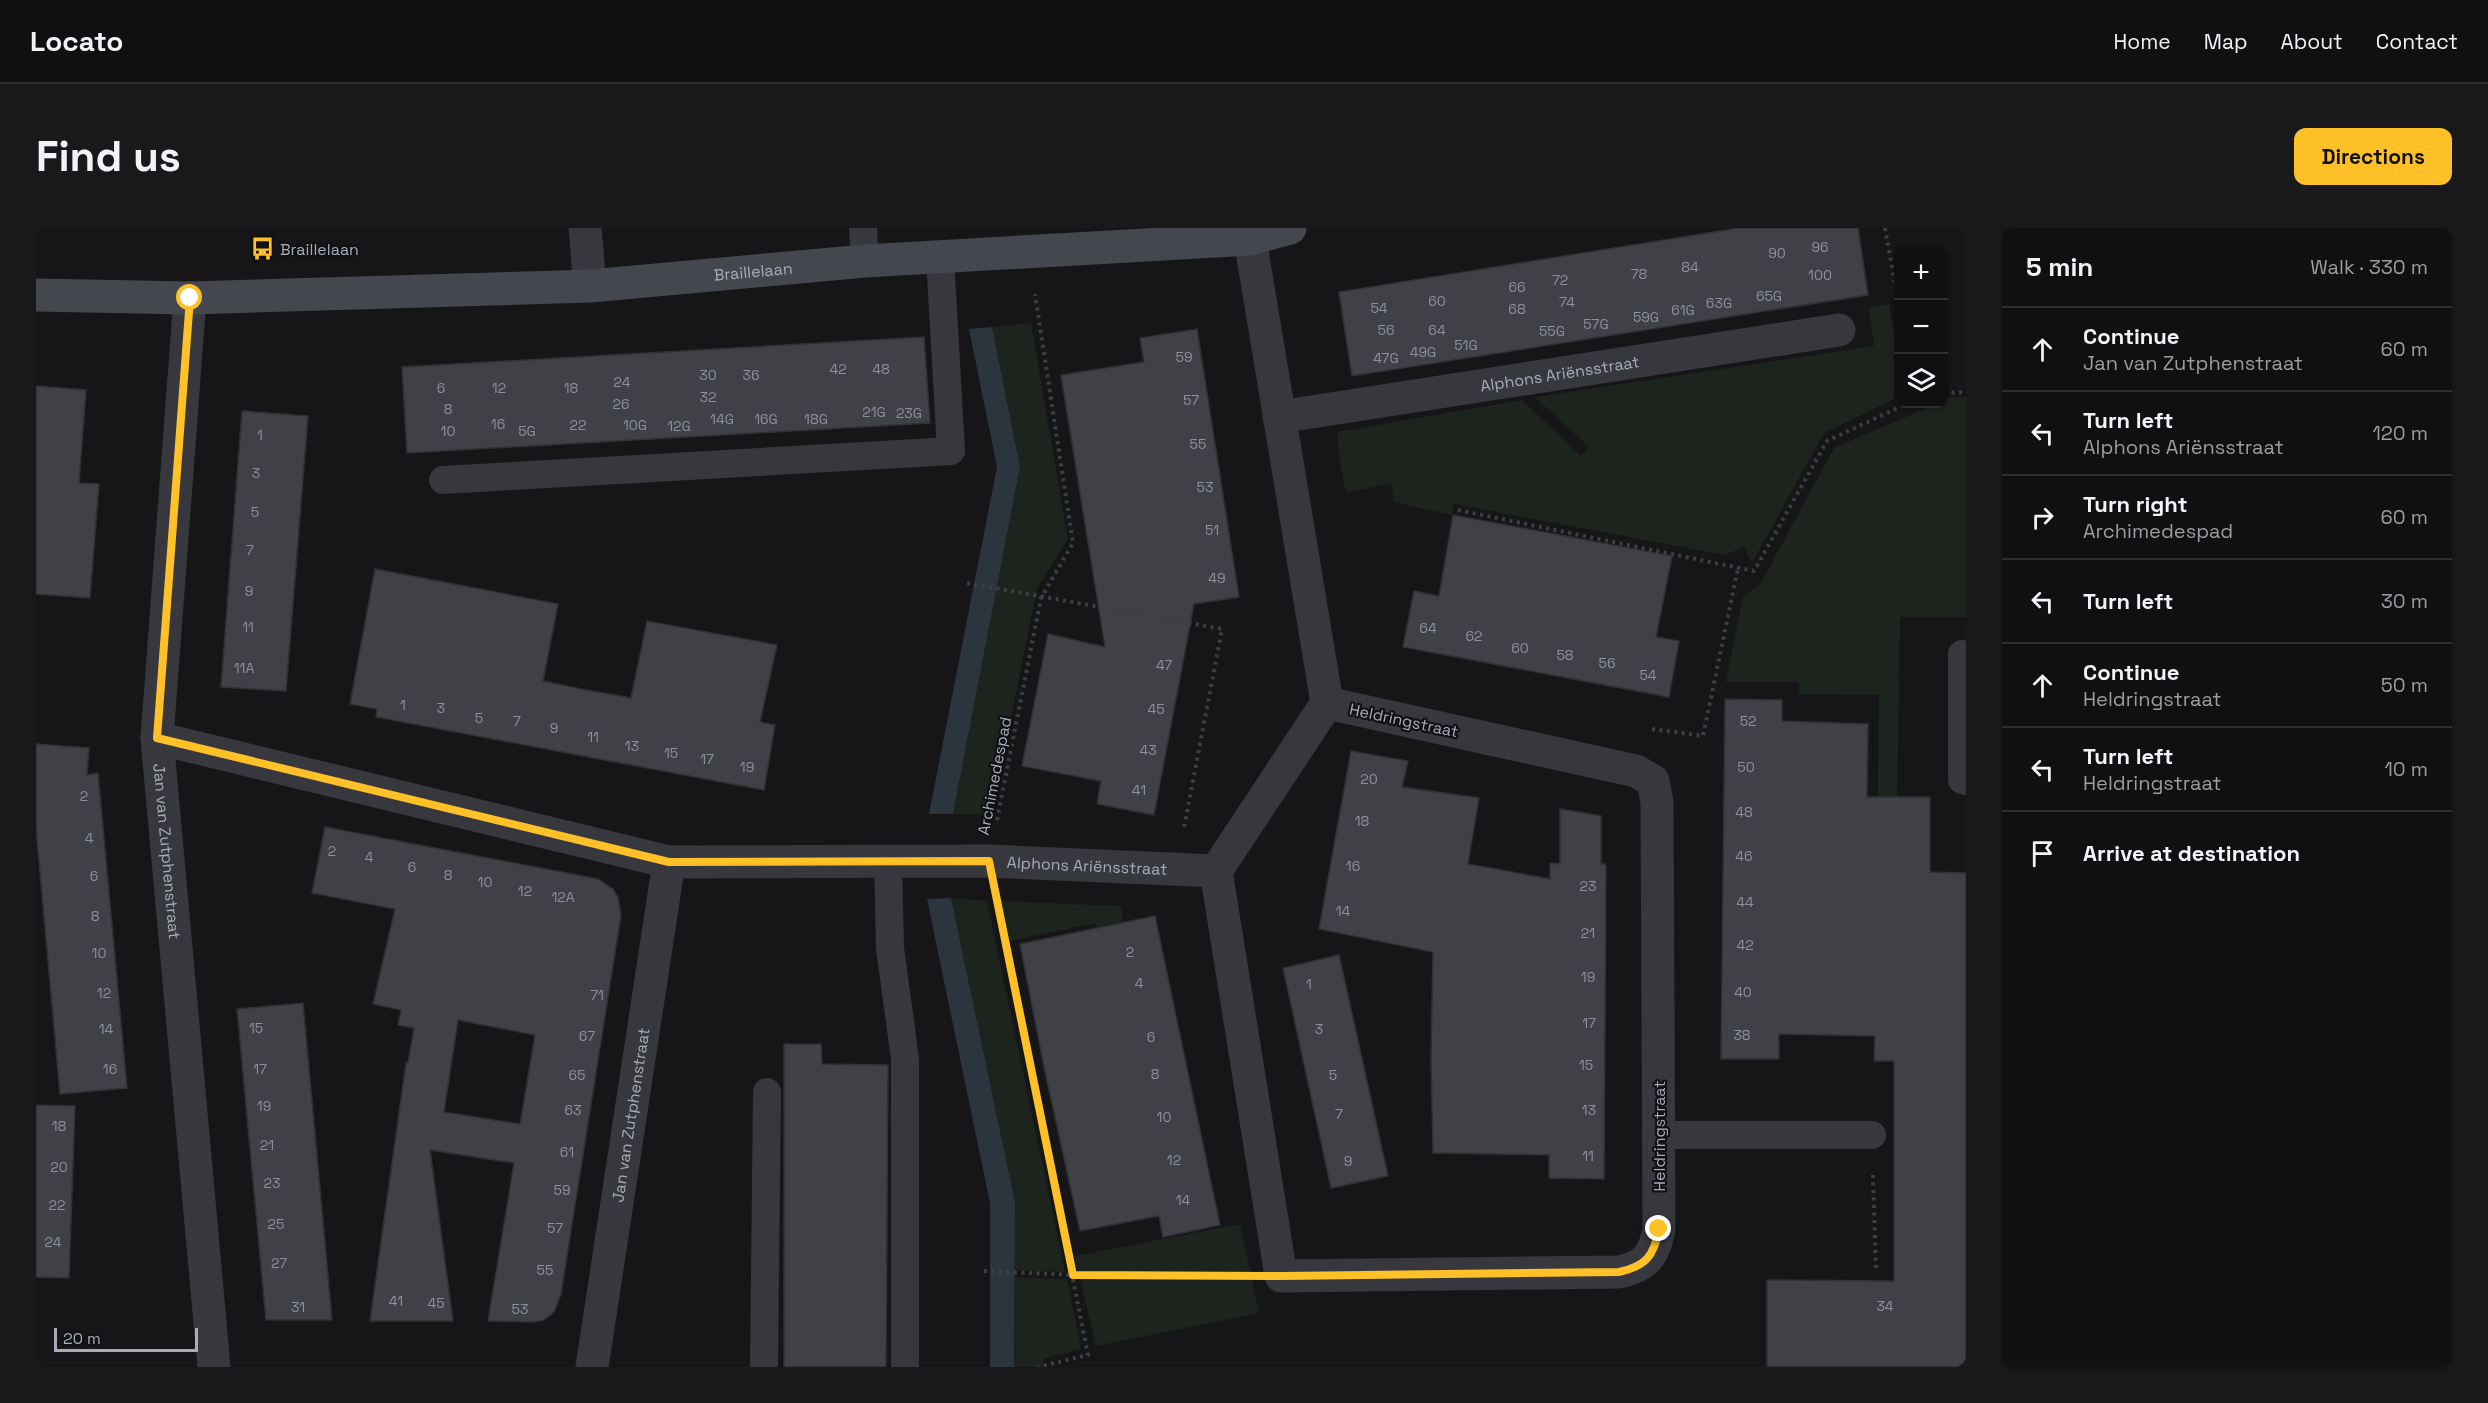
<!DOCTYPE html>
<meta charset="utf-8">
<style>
body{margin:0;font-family:"Space Grotesk",sans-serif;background:#19191c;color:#f1f3f6}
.controls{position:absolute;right:18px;top:18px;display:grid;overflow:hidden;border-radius:12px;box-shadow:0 2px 4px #0004}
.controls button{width:54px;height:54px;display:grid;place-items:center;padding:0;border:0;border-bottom:2px solid #303033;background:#101013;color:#f1f3f6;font:30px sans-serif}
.scale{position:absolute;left:18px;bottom:15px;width:144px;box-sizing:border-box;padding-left:6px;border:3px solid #a7acba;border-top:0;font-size:16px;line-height:21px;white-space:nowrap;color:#a7acba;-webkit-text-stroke:4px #111114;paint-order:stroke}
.stop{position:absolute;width:18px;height:18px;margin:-14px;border:4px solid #ffc028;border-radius:50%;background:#fff}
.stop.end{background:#ffc028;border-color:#fff;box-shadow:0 2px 6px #0008}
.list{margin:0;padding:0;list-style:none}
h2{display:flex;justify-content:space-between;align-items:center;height:78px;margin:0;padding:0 24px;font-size:26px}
h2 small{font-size:20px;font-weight:400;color:#9c9da0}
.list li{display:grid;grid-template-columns:39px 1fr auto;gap:18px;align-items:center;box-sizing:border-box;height:84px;padding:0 24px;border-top:2px solid #303033}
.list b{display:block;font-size:22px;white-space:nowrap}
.list p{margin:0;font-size:20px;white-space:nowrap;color:#9c9da0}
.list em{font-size:20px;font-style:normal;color:#9c9da0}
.icon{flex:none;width:33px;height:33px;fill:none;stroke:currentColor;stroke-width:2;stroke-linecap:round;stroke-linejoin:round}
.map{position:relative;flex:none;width:1930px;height:1139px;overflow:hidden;border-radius:12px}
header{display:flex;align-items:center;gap:36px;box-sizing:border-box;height:84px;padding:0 30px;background:#101013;border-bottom:2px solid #303033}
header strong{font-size:28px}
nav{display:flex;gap:33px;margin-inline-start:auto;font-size:21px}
.intro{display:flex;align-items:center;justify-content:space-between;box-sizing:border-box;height:144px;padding:0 36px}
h1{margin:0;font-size:42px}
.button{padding:15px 27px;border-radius:12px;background:#ffc028;color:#111;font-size:21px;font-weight:700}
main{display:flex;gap:36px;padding:0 36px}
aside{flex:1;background:#101013;border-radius:12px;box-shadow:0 2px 4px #0004}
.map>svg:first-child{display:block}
</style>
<header>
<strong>Locato</strong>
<nav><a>Home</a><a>Map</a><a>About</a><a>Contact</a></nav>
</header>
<div class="intro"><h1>Find us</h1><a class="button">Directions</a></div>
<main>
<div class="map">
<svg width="1930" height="1139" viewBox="0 0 1930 1139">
<rect width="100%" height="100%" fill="#161619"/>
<path fill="#1c241d" d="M 1853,76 L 1862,125 L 1862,169 L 1788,205 L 1716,335 L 1708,319 L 1689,327 L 1418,276 L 1416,287 L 1358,274 L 1355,255 L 1310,265 L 1303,229 L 1301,204 L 1486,172 L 1545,228 L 1553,219 L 1499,169 L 1838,118 L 1833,79 Z
M 995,95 L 1032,311 L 1001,360 L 956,587 L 917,586 L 984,239 L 956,99 Z
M 1914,169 L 1930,169 L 1930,389 L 1864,389 L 1861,569 L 1842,569 L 1843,467 L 1763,466 L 1763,454 L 1690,454 L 1707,369 L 1725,355 L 1798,220 L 1900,176 L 1908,176 L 1908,172 Z
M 915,670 L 951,673 L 1029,1044 L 979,1042 L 979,974 Z
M 964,673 L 1085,678 L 1087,693 L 1061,699 L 1060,695 L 973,713 Z
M 1204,996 L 1223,1085 L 1060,1118 L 1039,1028 Z
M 979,1049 L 1031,1051 L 1045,1121 L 1007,1131 L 1007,1139 L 978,1139 Z"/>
<path fill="#2b353e" d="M 956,99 L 984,239 L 917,586 L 893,586 L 961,239 L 933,101 Z
M 915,670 L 979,974 L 978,1139 L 954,1139 L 954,975 L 891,671 Z"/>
<path fill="#404146" stroke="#303035" stroke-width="1.5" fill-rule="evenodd" d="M 1703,0 L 1822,0 L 1832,67 L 1316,148 L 1303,64 Z
M 1161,101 L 1203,369 L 1158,376 L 1118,587 L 1061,576 L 1065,553 L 986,538 L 1012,406 L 1069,419 L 1025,147 L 1108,134 L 1104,110 Z
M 888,109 L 894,195 L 371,225 L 366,139 Z
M 0,158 L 50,162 L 43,255 L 63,256 L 54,370 L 0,366 Z
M 206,183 L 272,188 L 250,463 L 185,459 Z
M 1417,287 L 1636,328 L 1620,409 L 1643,413 L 1633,469 L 1367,419 L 1378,363 L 1403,368 Z
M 339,341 L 522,376 L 507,453 L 545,461 L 595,470 L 611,393 L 741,417 L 724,494 L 739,497 L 728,562 L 340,489 L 341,481 L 314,476 Z
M 1689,471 L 1746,472 L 1746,493 L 1832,496 L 1831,569 L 1894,569 L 1894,644 L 1930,645 L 1930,1139 L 1731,1139 L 1731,1052 L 1858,1053 L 1858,833 L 1838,833 L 1839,808 L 1743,806 L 1743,831 L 1685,831 Z
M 0,516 L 53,520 L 51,547 L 62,545 L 91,860 L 24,866 L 0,600 Z
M 1315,523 L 1372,533 L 1366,559 L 1443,570 L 1432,636 L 1514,651 L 1514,635 L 1524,636 L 1524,581 L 1565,588 L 1565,636 L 1570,636 L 1568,951 L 1513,950 L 1513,927 L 1397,925 L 1395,829 L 1397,724 L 1283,701 Z
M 289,599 L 562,651 L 577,661 L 582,669 L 585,687 L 525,1066 L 518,1084 L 508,1092 L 497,1094 L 452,1093 L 478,935 L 394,922 L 417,1093 L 334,1093 L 370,835 L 372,835 L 378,800 L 362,797 L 365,782 L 337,776 L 359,681 L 276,665 ZM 422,792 L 499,807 L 484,896 L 408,884 Z
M 1119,688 L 1184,997 L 1127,1009 L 1123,988 L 1044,1003 L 1008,839 L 984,716 Z
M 1303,727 L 1352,948 L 1295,960 L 1247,740 Z
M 267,775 L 296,1092 L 230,1092 L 201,781 Z
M 748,816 L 785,816 L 786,836 L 852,837 L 850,1139 L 748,1139 Z
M 0,877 L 39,878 L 33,1050 L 0,1049 Z"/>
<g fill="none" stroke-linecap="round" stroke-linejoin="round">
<path stroke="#3d3f45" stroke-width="4" stroke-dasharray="3 4.5" stroke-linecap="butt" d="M 1849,0 L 1862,73
M 1908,165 L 1930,164
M 1422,282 L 1718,343 L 1791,213 L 1870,176
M 931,355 L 1186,401 L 1148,600
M 1616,501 L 1667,508 L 1702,340
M 961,592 L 1005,370 L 1037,315 L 999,66
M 962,676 L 1052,1127 L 1002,1139
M 1837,947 L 1840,1044
M 948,1043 L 1037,1047 L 1202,1048"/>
<path stroke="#37383e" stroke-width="28" d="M 827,0 L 829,33
M 407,252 L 915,223 L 904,29
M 1926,426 L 1926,552 L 1930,553
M 852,633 L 854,720 L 869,831 L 869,1139
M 1623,907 L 1836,907
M 728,1139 L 731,864"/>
<g stroke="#37383e" stroke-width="33">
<path d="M 549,0 L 554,58"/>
<path id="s1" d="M 154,70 L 121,510 L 178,1139"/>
<path id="s2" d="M 1243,189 L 1803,102"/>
<path id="s3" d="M 121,510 L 633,634 L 953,633 L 1180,643 L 1291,475 L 1214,11"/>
<path d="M 1180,643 L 1245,1048 L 1583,1044 C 1610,1038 1618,1028 1623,1001 L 1621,574 L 1617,553 L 1600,543 L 1291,475"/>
<path id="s4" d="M 556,1139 L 633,634"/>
</g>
<path stroke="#45474e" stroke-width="33" id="s5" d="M 0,67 L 154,70 L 554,58 L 829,33 L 1214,11 L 1254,0"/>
</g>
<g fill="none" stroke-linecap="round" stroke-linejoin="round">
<path stroke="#ffc028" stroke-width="8" d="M 154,70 L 121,510 L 633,634 L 953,633 L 1037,1047 L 1245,1048 L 1583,1044 C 1610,1038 1618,1028 1623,1001"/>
</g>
<defs>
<symbol id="bus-bare" viewBox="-9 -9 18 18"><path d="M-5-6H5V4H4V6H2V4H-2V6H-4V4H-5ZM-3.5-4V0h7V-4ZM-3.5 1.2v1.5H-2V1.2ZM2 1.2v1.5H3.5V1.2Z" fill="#ffc028" stroke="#111114" stroke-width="2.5" paint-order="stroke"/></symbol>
</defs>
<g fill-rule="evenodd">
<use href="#bus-bare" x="210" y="4" width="33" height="33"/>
</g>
<g text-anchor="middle" stroke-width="4.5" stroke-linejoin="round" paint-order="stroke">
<g font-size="14" fill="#8d919d">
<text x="1784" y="24">96</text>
<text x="1741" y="30">90</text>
<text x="1654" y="44">84</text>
<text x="1603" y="51">78</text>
<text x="1784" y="52">100</text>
<text x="1524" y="57">72</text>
<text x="1481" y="64">66</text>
<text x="1733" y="73">65G</text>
<text x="1401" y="78">60</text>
<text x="1531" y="79">74</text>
<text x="1683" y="80">63G</text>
<text x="1343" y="85">54</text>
<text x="1481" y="86">68</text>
<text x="1647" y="87">61G</text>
<text x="1610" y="94">59G</text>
<text x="1560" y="101">57G</text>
<text x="1350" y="107">56</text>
<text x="1401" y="107">64</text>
<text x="1516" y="108">55G</text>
<text x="1430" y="122">51G</text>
<text x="1387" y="129">49G</text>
<text x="1148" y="134">59</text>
<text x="1350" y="135">47G</text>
<text x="802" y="146">42</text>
<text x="845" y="146">48</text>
<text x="672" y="152">30</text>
<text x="715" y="152">36</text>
<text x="586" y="159">24</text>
<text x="405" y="165">6</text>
<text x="463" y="165">12</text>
<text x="535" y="165">18</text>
<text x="672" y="174">32</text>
<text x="1155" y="177">57</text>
<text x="585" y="181">26</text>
<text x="412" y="186">8</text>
<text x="838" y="189">21G</text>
<text x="873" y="190">23G</text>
<text x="686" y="196">14G</text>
<text x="730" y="196">16G</text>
<text x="780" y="196">18G</text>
<text x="462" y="201">16</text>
<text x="542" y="202">22</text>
<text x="599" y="202">10G</text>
<text x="643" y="203">12G</text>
<text x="412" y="208">10</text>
<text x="491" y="208">5G</text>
<text x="224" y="212">1</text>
<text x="1162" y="221">55</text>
<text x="220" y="250">3</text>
<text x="1169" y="264">53</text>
<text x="219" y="289">5</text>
<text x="1176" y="307">51</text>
<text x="214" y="327">7</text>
<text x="1181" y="355">49</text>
<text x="213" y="368">9</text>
<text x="212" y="404">11</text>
<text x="1392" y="405">64</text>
<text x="1438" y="413">62</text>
<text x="1484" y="425">60</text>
<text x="1529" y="432">58</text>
<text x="1571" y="440">56</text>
<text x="1128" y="442">47</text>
<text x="208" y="445">11A</text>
<text x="1612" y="452">54</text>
<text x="367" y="482">1</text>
<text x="405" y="485">3</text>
<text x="1120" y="486">45</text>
<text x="443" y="495">5</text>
<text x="481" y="498">7</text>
<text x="1712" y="498">52</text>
<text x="518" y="505">9</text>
<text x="557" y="514">11</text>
<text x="596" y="523">13</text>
<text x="1112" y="527">43</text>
<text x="635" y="530">15</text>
<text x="671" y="536">17</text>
<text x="711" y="544">19</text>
<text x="1710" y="544">50</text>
<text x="1333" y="556">20</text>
<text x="1103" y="567">41</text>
<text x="48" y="573">2</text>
<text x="1708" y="589">48</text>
<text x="1326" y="598">18</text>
<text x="53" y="615">4</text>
<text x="296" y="628">2</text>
<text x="1708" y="633">46</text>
<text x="333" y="634">4</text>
<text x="1317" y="643">16</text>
<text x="376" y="644">6</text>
<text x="412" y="652">8</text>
<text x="58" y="653">6</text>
<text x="449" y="659">10</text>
<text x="1552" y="663">23</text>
<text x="489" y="668">12</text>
<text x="527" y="674">12A</text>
<text x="1709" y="679">44</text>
<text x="1307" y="688">14</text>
<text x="59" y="693">8</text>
<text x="1552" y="710">21</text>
<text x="1709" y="722">42</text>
<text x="1094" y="729">2</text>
<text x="63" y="730">10</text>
<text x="1552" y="754">19</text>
<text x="1103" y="760">4</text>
<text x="1273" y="761">1</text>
<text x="1707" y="769">40</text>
<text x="68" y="770">12</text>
<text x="561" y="772">71</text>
<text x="1553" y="800">17</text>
<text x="220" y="805">15</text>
<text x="70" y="806">14</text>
<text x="1283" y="806">3</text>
<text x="1706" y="812">38</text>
<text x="551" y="813">67</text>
<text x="1115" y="814">6</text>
<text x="1550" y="842">15</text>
<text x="74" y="846">16</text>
<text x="224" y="846">17</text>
<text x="1119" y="851">8</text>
<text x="541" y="852">65</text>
<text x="1297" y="852">5</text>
<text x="228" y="883">19</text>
<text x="537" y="887">63</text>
<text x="1553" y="887">13</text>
<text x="1303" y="891">7</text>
<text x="1128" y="894">10</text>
<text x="23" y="903">18</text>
<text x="231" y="922">21</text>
<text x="531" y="929">61</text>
<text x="1552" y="933">11</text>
<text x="1138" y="937">12</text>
<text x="1312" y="938">9</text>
<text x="23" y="944">20</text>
<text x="236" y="960">23</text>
<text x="526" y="967">59</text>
<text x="1147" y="977">14</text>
<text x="21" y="982">22</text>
<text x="240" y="1001">25</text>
<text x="519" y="1005">57</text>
<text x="17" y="1019">24</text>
<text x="243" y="1040">27</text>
<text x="509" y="1047">55</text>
<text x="360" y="1078">41</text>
<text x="400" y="1080">45</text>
<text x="1849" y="1083">34</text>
<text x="262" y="1084">31</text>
<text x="484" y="1086">53</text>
</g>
<g font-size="16" fill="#a7acba" stroke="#111114" text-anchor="start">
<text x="244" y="27">Braillelaan</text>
</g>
<g font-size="16" fill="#a7acba" stroke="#111114">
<text dy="6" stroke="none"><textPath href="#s5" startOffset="718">Braillelaan</textPath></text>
<text dy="6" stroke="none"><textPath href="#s2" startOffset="284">Alphons Ariënsstraat</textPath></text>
<text transform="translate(1368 492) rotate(12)" y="6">Heldringstraat</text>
<text transform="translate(958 548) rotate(-79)" y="6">Archimedespad</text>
<text dy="6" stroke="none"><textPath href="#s1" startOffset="555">Jan van Zutphenstraat</textPath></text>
<text dy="6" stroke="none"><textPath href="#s3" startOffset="945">Alphons Ariënsstraat</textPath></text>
<text dy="6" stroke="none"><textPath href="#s4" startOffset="255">Jan van Zutphenstraat</textPath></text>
<text transform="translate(1623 908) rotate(-90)" y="6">Heldringstraat</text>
</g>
</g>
</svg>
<div class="controls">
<button>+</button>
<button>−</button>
<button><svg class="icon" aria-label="layers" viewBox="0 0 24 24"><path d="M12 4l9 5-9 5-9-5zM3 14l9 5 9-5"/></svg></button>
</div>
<div class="scale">20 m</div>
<div class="stop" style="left:154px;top:70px"></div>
<div class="stop end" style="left:1623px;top:1001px"></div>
</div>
<aside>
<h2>5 min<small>Walk · 330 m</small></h2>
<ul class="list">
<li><svg class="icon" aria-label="ahead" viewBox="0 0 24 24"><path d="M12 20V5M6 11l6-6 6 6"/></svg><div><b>Continue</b><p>Jan van Zutphenstraat</p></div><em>60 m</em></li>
<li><svg class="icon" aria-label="left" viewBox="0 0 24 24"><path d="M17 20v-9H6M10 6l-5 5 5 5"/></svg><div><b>Turn left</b><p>Alphons Ariënsstraat</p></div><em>120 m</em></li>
<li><svg class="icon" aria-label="right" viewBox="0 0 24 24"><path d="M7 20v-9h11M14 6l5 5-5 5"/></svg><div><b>Turn right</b><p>Archimedespad</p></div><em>60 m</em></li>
<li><svg class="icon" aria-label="left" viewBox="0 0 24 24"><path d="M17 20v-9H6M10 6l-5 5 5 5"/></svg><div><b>Turn left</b></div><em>30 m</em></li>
<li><svg class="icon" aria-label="ahead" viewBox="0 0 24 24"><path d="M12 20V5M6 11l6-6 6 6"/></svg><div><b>Continue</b><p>Heldringstraat</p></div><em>50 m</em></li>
<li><svg class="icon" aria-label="left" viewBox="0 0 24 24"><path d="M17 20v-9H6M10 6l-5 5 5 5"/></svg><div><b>Turn left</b><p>Heldringstraat</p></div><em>10 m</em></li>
<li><svg class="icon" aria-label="arrive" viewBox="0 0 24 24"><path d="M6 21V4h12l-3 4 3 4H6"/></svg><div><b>Arrive at destination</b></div></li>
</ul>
</aside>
</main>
